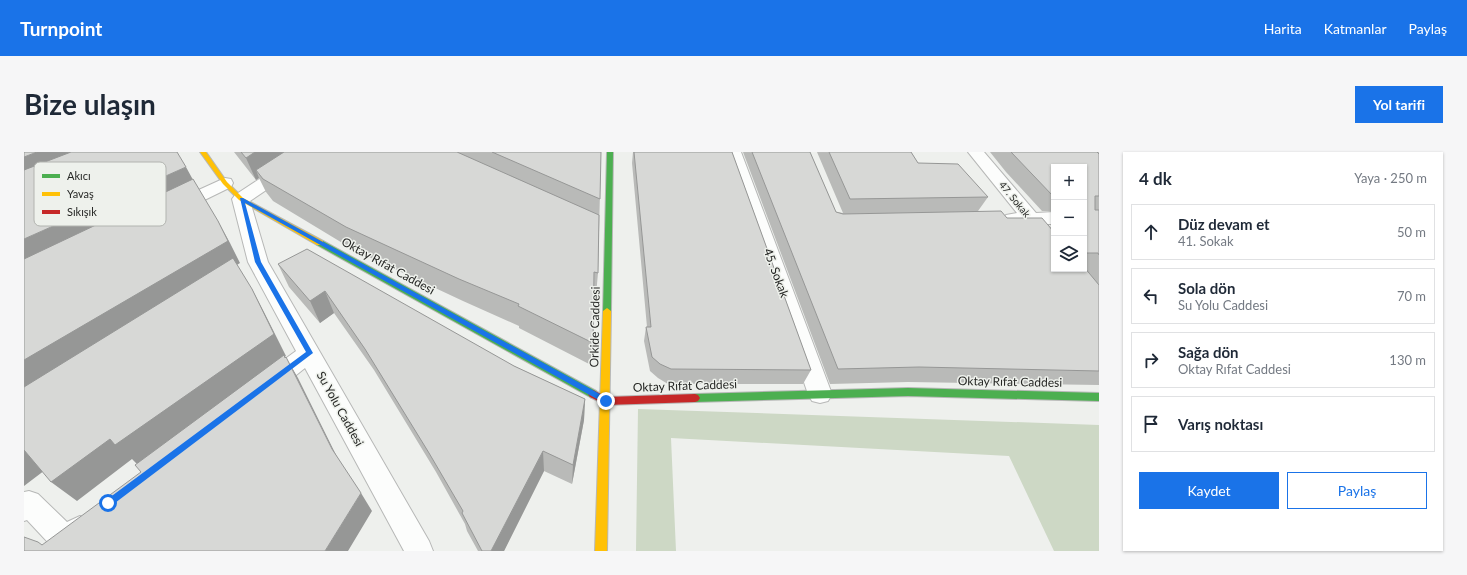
<!DOCTYPE html>
<html lang="tr">
<meta charset="utf-8">
<style>
body{margin:0;font-family:Lato,sans-serif;background:#f6f6f7;color:#1f2937}
.controls{position:absolute;right:12px;top:12px;display:grid;overflow:hidden;border-radius:0px;box-shadow:0 1px 3px #0004}
.controls button{width:36px;height:36px;display:grid;place-items:center;padding:0;border:0;border-bottom:1px solid #e0e1e3;background:#fff;color:#1f2937;font:20px sans-serif}
.stop{position:absolute;width:12px;height:12px;margin:-9px;border:3px solid #1a73e8;border-radius:50%;background:#fff}
.stop.end{background:#1a73e8;border-color:#fff;box-shadow:0 1px 4px #0008}
.list{margin:0;padding:0;list-style:none}
h2{display:flex;justify-content:space-between;align-items:center;height:52px;margin:0;padding:0 16px;font-size:17px}
h2 small{font-size:13px;font-weight:400;color:#747a83}
.list li{display:grid;grid-template-columns:26px 1fr auto;gap:12px;align-items:center;box-sizing:border-box;height:56px;margin:0 8px 8px;padding:0 8px;border:1px solid #e0e1e3;border-radius:0px}
.list b{display:block;font-size:15px;white-space:nowrap}
.list p{margin:0;font-size:13px;white-space:nowrap;color:#747a83}
.list em{font-size:13px;font-style:normal;color:#747a83}
.actions{display:flex;gap:8px;padding:12px 16px}
.actions a{flex:1;padding:9px 0;border:1px solid #1a73e8;border-radius:0px;text-align:center;font-size:14px;color:#1a73e8}
.actions .main{background:#1a73e8;color:#fff}
.icon{flex:none;width:22px;height:22px;fill:none;stroke:currentColor;stroke-width:2;stroke-linecap:round;stroke-linejoin:round}
.map{position:relative;flex:none;width:1075px;height:399px;overflow:hidden;border-radius:0px}
header{display:flex;align-items:center;gap:24px;box-sizing:border-box;height:56px;padding:0 20px;background:#1a73e8;color:#fff}
header strong{font-size:19px}
nav{display:flex;gap:22px;margin-inline-start:auto;font-size:14px}
.intro{display:flex;align-items:center;justify-content:space-between;box-sizing:border-box;height:96px;padding:0 24px}
h1{margin:0;font-size:28px}
.button{padding:10px 18px;border-radius:0px;background:#1a73e8;color:#fff;font-size:14px;font-weight:700}
main{display:flex;gap:24px;padding:0 24px}
aside{flex:1;background:#fff;border-radius:0px;box-shadow:0 1px 3px #0004}
.map>svg:first-child{display:block}
</style>
<header>
<strong>Turnpoint</strong>
<nav><a>Harita</a><a>Katmanlar</a><a>Paylaş</a></nav>
</header>
<div class="intro"><h1>Bize ulaşın</h1><a class="button">Yol tarifi</a></div>
<main>
<div class="map">
<svg width="1075" height="399" viewBox="0 0 1075 399">
<rect width="100%" height="100%" fill="#eef0ed"/>
<path fill="#cdd8c5" d="M 614,257 L 1075,273 L 1075,399 L 1030,399 L 985,304 L 647,286 L 652,399 L 612,399 Z"/>
<g fill="none" stroke-linecap="round" stroke-linejoin="round">
<defs>
<path id="street" d="M 277,0 L 296,0 L 294,3 L 226,49 L 244,110 L 405,389 L 409,399 L 380,399 L 281,216 L 251,240 L 243,242 L 235,240 L 231,233 L 235,226 L 272,199 L 224,110 L 208,47 L 211,43 Z
M 701,0 L 717,0 L 808,242 L 804,249 L 796,251 L 788,249 L 784,242 Z
M 944,0 L 960,0 L 1012,61 L 1030,60 L 1030,72 L 1021,72 L 1030,83 L 1030,101 L 1023,99 L 1002,72 L 988,73 L 982,71 L 979,67 L 982,63 L 993,61 Z
M 201,26 L 207,27 L 209,31 L 207,35 L 158,59 L 152,60 L 146,59 L 143,55 L 146,51 Z
M 5,339 L 14,342 L 43,370 L 56,364 L 66,368 L 70,377 L 66,386 L 51,399 L 32,399 L 3,368 L 0,369 L 0,340 Z"/>
<path id="fast" d="M 583,0 L 589,0 L 587,159 L 583,162 L 579,159 Z
M 293,89 L 299,89 L 572,239 L 574,242 L 572,245 L 569,246 L 566,245 L 293,93 Z
M 884,236 L 1075,241 L 1075,249 L 884,244 L 671,250 L 668,249 L 666,246 L 668,243 L 671,242 Z"/>
<path id="slow" d="M 176,0 L 182,0 L 203,30 L 219,46 L 299,89 L 299,93 L 293,93 L 215,48 L 199,32 Z
M 583,156 L 587,159 L 583,399 L 571,399 L 579,159 Z"/>
<path id="jam" d="M 569,238 L 583,245 L 671,242 L 674,243 L 676,246 L 674,249 L 671,250 L 582,253 L 566,245 L 564,242 L 566,239 Z"/>
</defs>
<use href="#street" stroke="#b7b8b7" stroke-width="2"/>
<use href="#fast" stroke="#b7b8b7" stroke-width="2"/>
<use href="#slow" stroke="#b7b8b7" stroke-width="2"/>
<use href="#jam" stroke="#b7b8b7" stroke-width="2"/>
<use href="#street" fill="#fcfdfc" fill-rule="evenodd"/>
<use href="#fast" fill="#4caf50" fill-rule="evenodd"/>
<use href="#slow" fill="#ffc107" fill-rule="evenodd"/>
<use href="#jam" fill="#c62828" fill-rule="evenodd"/>
</g>
<path fill="#b9bab8" d="M 210,0 L 577,0 L 574,121 L 572,143 L 570,143 L 569,191 L 567,213 L 495,176 L 495,174 L 439,149 L 330,98 L 249,49 L 242,40 L 235,26 L 232,28 Z
M 609,0 L 708,0 L 787,218 L 779,232 L 644,232 L 634,226 L 626,219 L 620,189 L 622,175 L 623,175 L 608,11 Z
M 719,0 L 786,0 L 812,60 L 819,61 L 793,0 L 887,0 L 894,11 L 964,45 L 954,59 L 983,66 L 1060,117 L 1060,15 L 1030,15 L 1030,59 L 1018,59 L 982,20 L 966,0 L 1075,0 L 1075,233 L 884,230 L 806,232 Z
M 254,112 L 490,214 L 561,247 L 560,268 L 548,332 L 520,319 L 480,399 L 454,399 L 443,379 L 441,372 L 412,320 L 350,218 L 310,161 L 296,171 L 265,135 Z"/>
<path fill="#969796" d="M 13,0 L 82,0 L 0,34 L 0,5 Z
M 231,0 L 274,0 L 232,18 L 235,26 L 232,28 L 222,6 Z
M 162,15 L 174,37 L 0,119 L 0,87 Z
M 194,69 L 206,91 L 216,111 L 0,244 L 0,208 Z
M 228,137 L 240,160 L 262,204 L 113,312 L 108,307 L 53,349 L 27,330 Z
M 301,139 L 310,161 L 296,171 L 286,149 Z
M 262,205 L 274,226 L 319,317 L 308,297 Z
M 561,247 L 560,268 L 548,332 L 549,313 Z
M 0,297 L 25,315 L 0,334 Z
M 519,299 L 520,319 L 480,399 L 467,399 Z
M 337,341 L 348,359 L 324,399 L 301,399 Z"/>
<path fill="#d7d8d6" stroke="#969796" d="M 0,0 L 13,0 L 0,5 Z
M 47,0 L 153,0 L 162,15 L 0,87 L 0,18 Z
M 217,0 L 231,0 L 222,6 Z
M 260,0 L 433,0 L 575,63 L 574,121 L 570,120 L 569,191 L 494,154 L 495,152 L 435,127 L 322,75 L 239,27 L 232,18 Z
M 468,0 L 577,0 L 576,47 Z
M 610,0 L 708,0 L 787,218 L 647,217 L 636,212 L 628,205 L 622,175 L 627,175 Z
M 728,0 L 786,0 L 812,60 L 819,62 L 977,59 L 983,66 L 1018,66 L 1030,80 L 1030,117 L 1060,117 L 1060,115 L 1075,133 L 1075,219 L 895,215 L 814,217 Z
M 805,0 L 887,0 L 894,11 L 934,12 L 964,45 L 826,47 Z
M 987,0 L 1073,0 L 1075,2 L 1075,44 L 1071,44 L 1071,58 L 1075,58 L 1075,103 L 1074,101 L 1060,101 L 1060,15 L 1030,15 L 1030,44 L 1029,44 Z
M 169,27 L 194,69 L 204,89 L 0,208 L 0,107 Z
M 283,97 L 490,214 L 561,247 L 549,313 L 519,299 L 467,399 L 458,399 L 438,361 L 439,359 L 405,301 L 341,197 L 301,139 L 286,149 L 254,112 Z
M 209,106 L 228,137 L 250,182 L 91,293 L 86,287 L 27,330 L 0,298 L 0,235 Z
M 260,203 L 261,206 L 262,205 L 308,297 L 337,341 L 301,399 L 0,399 L 0,385 L 14,390 L 18,393 L 117,320 L 111,313 Z"/>
<path fill="#1a73e8" d="M 216,46 L 219,46 L 585,247 L 585,251 L 580,251 L 221,51 L 237,110 L 289,201 L 87,354 L 81,354 L 81,349 L 282,200 L 231,110 Z"/>
<g text-anchor="middle" stroke-width="3" stroke-linejoin="round" paint-order="stroke">
<g font-size="10" fill="#262725" stroke="#eef1ec">
<text transform="translate(991 47) rotate(51)" y="4">47. Sokak</text>
</g>
<g font-size="12" fill="#262725" stroke="#eef1ec">
<text transform="translate(364 114) rotate(29)" y="4">Oktay Rıfat Caddesi</text>
<text transform="translate(752 121) rotate(70)" y="4">45. Sokak</text>
<text transform="translate(571 175) rotate(-89)" y="4">Orkide Caddesi</text>
<text transform="translate(986 230) rotate(1)" y="4">Oktay Rıfat Caddesi</text>
<text transform="translate(661 234) rotate(-2)" y="4">Oktay Rıfat Caddesi</text>
<text transform="translate(316 257) rotate(61)" y="4">Su Yolu Caddesi</text>
</g>
</g>
<rect x="10" y="10" width="132" height="64" rx="6" fill="#eef1ec" stroke="#b2b4b0" stroke-width="1"/>
<rect x="18" y="22" width="18" height="4" fill="#4caf50"/>
<rect x="18" y="40" width="18" height="4" fill="#ffc107"/>
<rect x="18" y="58" width="18" height="4" fill="#c62828"/>
<g font-size="11" fill="#262725">
<text x="43" y="28">Akıcı</text>
<text x="43" y="46">Yavaş</text>
<text x="43" y="64">Sıkışık</text>
</g>
</svg>
<div class="controls">
<button>+</button>
<button>−</button>
<button><svg class="icon" aria-label="layers" viewBox="0 0 24 24"><path d="M12 4l9 5-9 5-9-5zM3 14l9 5 9-5"/></svg></button>
</div>
<div class="stop" style="left:84px;top:351px"></div>
<div class="stop end" style="left:582px;top:249px"></div>
</div>
<aside>
<h2>4 dk<small>Yaya · 250 m</small></h2>
<ul class="list">
<li><svg class="icon" aria-label="ahead" viewBox="0 0 24 24"><path d="M12 20V5M6 11l6-6 6 6"/></svg><div><b>Düz devam et</b><p>41. Sokak</p></div><em>50 m</em></li>
<li><svg class="icon" aria-label="left" viewBox="0 0 24 24"><path d="M17 20v-9H6M10 6l-5 5 5 5"/></svg><div><b>Sola dön</b><p>Su Yolu Caddesi</p></div><em>70 m</em></li>
<li><svg class="icon" aria-label="right" viewBox="0 0 24 24"><path d="M7 20v-9h11M14 6l5 5-5 5"/></svg><div><b>Sağa dön</b><p>Oktay Rıfat Caddesi</p></div><em>130 m</em></li>
<li><svg class="icon" aria-label="arrive" viewBox="0 0 24 24"><path d="M6 21V4h12l-3 4 3 4H6"/></svg><div><b>Varış noktası</b></div></li>
</ul>
<div class="actions"><a class="main">Kaydet</a><a>Paylaş</a></div>
</aside>
</main>
